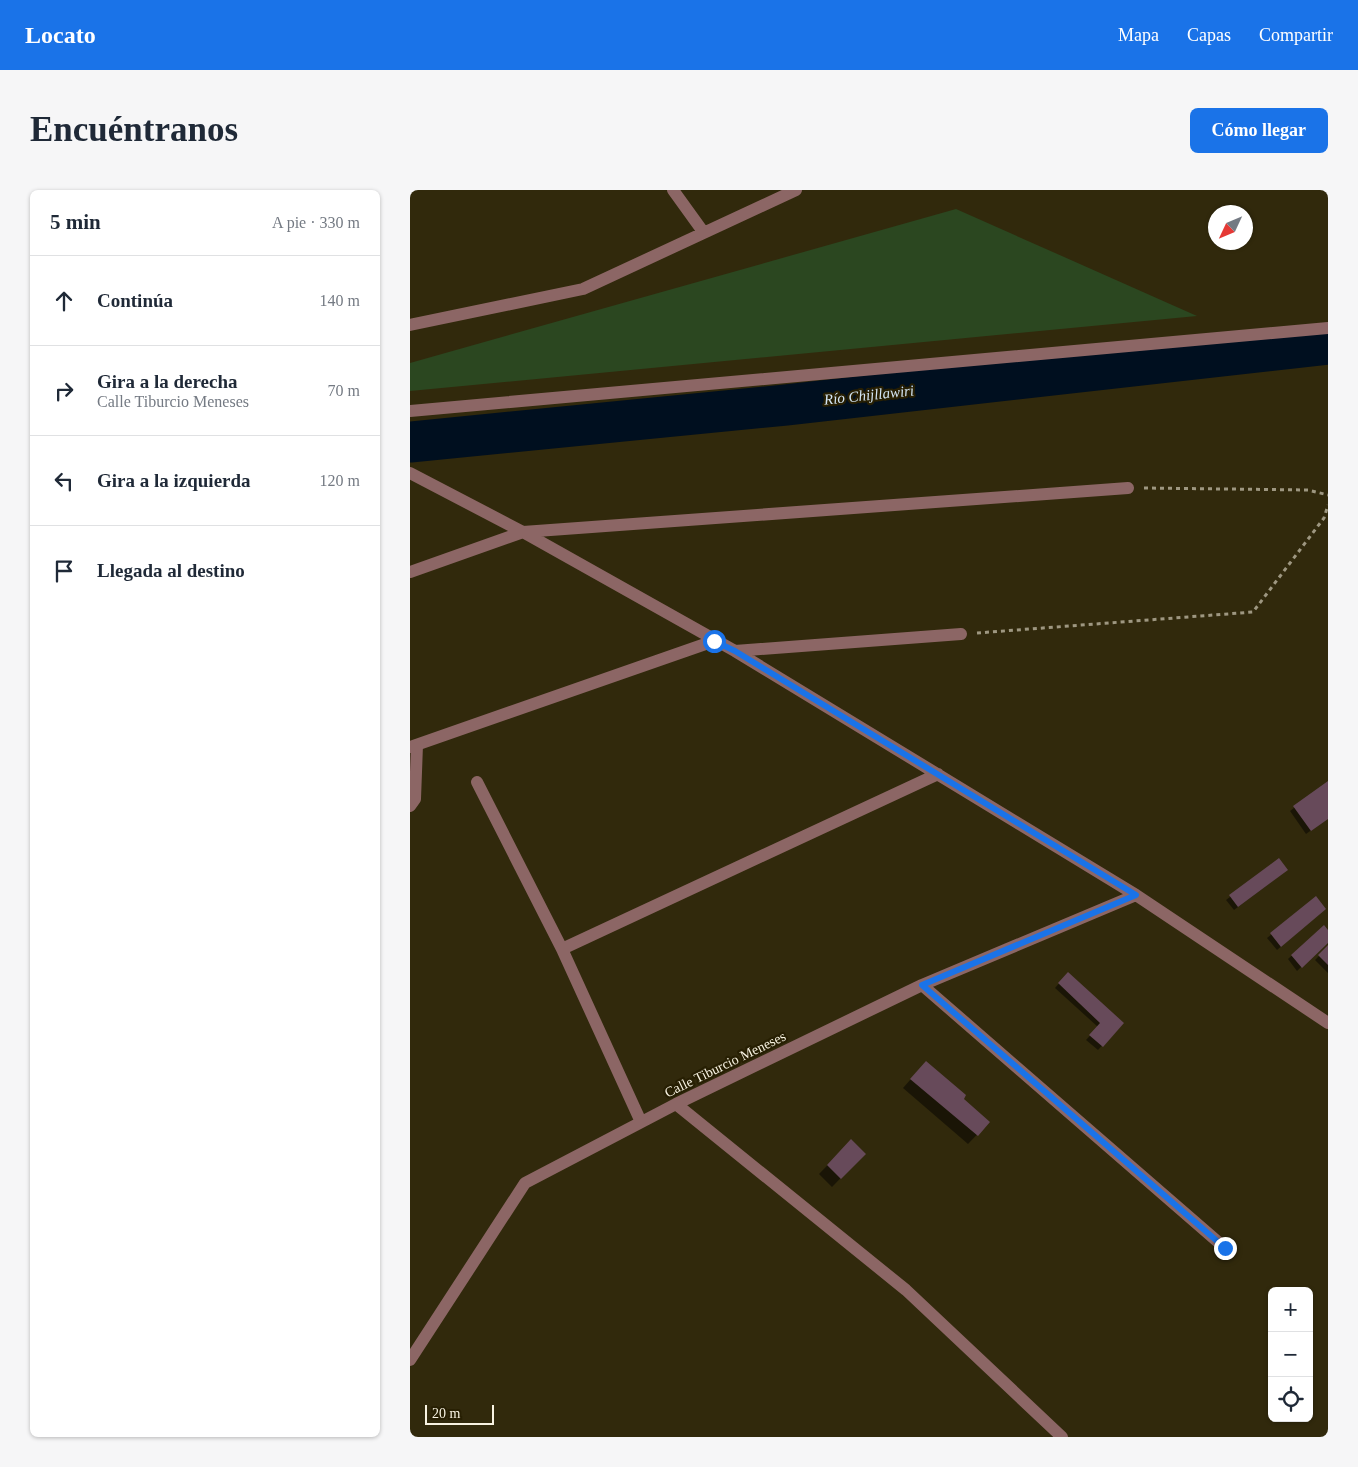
<!DOCTYPE html>
<html lang="es">
<meta charset="utf-8">
<style>
body{margin:0;font-family:"Times New Roman",serif;background:#f6f6f7;color:#1f2937}
.controls{position:absolute;right:15px;bottom:15px;display:grid;overflow:hidden;border-radius:8px;box-shadow:0 1px 4px #0004}
.controls button{width:45px;height:45px;display:grid;place-items:center;padding:0;border:0;border-bottom:1px solid #e0e1e3;background:#fff;color:#1f2937;font:25px sans-serif}
.compass{position:absolute;left:798px;top:15px;width:45px;height:45px;border-radius:50%;background:#fff;box-shadow:0 1px 4px #0004;rotate:226deg}
.scale{position:absolute;left:15px;bottom:12px;width:69px;box-sizing:border-box;padding-left:5px;border:2px solid #f8f3e2;border-top:0;font-size:14px;line-height:18px;white-space:nowrap;color:#f8f3e2;-webkit-text-stroke:4px #271f03;paint-order:stroke}
.stop{position:absolute;width:15px;height:15px;margin:-11px;border:4px solid #1a73e8;border-radius:50%;background:#fff}
.stop.end{background:#1a73e8;border-color:#fff;box-shadow:0 1px 5px #0008}
.list{margin:0;padding:0;list-style:none}
h2{display:flex;justify-content:space-between;align-items:center;height:65px;margin:0;padding:0 20px;font-size:21px}
h2 small{font-size:16px;font-weight:400;color:#747a83}
.list li{display:grid;grid-template-columns:32px 1fr auto;gap:15px;align-items:center;box-sizing:border-box;height:90px;padding:0 20px;border-top:1px solid #e0e1e3}
.list b{display:block;font-size:19px;white-space:nowrap}
.list p{margin:0;font-size:16px;white-space:nowrap;color:#747a83}
.list em{font-size:16px;font-style:normal;color:#747a83}
.icon{flex:none;width:28px;height:28px;fill:none;stroke:currentColor;stroke-width:2;stroke-linecap:round;stroke-linejoin:round}
.map{position:relative;flex:none;width:918px;height:1247px;overflow:hidden;border-radius:8px}
header{display:flex;align-items:center;gap:30px;box-sizing:border-box;height:70px;padding:0 25px;background:#1a73e8;color:#fff}
header strong{font-size:24px}
nav{display:flex;gap:28px;margin-inline-start:auto;font-size:18px}
.intro{display:flex;align-items:center;justify-content:space-between;box-sizing:border-box;height:120px;padding:0 30px}
h1{margin:0;font-size:35px}
.button{padding:12px 22px;border-radius:8px;background:#1a73e8;color:#fff;font-size:18px;font-weight:700}
main{display:flex;gap:30px;padding:0 30px}
aside{flex:1;background:#fff;border-radius:8px;box-shadow:0 1px 4px #0004}
.map>svg:first-child{display:block}
</style>
<header>
<strong>Locato</strong>
<nav><a>Mapa</a><a>Capas</a><a>Compartir</a></nav>
</header>
<div class="intro"><h1>Encuéntranos</h1><a class="button">Cómo llegar</a></div>
<main>
<aside>
<h2>5 min<small>A pie · 330 m</small></h2>
<ul class="list">
<li><svg class="icon" aria-label="ahead" viewBox="0 0 24 24"><path d="M12 20V5M6 11l6-6 6 6"/></svg><div><b>Continúa</b></div><em>140 m</em></li>
<li><svg class="icon" aria-label="right" viewBox="0 0 24 24"><path d="M7 20v-9h11M14 6l5 5-5 5"/></svg><div><b>Gira a la derecha</b><p>Calle Tiburcio Meneses</p></div><em>70 m</em></li>
<li><svg class="icon" aria-label="left" viewBox="0 0 24 24"><path d="M17 20v-9H6M10 6l-5 5 5 5"/></svg><div><b>Gira a la izquierda</b></div><em>120 m</em></li>
<li><svg class="icon" aria-label="arrive" viewBox="0 0 24 24"><path d="M6 21V4h12l-3 4 3 4H6"/></svg><div><b>Llegada al destino</b></div></li>
</ul>
</aside>
<div class="map">
<svg width="918" height="1247" viewBox="0 0 918 1247">
<rect width="100%" height="100%" fill="#31290c"/>
<path fill="#2b4720" d="M 546,19 L 787,126 L 0,201 L 0,173 Z"/>
<path fill="#0007" d="M 917,593 L 918,628 L 896,644 L 880,621 Z
M 869,670 L 872,684 L 824,720 L 816,710 Z
M 906,708 L 911,722 L 867,760 L 857,748 Z
M 913,737 L 918,742 L 918,751 L 887,781 L 878,769 Z
M 918,757 L 918,783 L 905,770 Z
M 658,783 L 713,833 L 688,860 L 676,850 L 688,837 L 645,798 Z
M 508,881 L 552,909 L 579,932 L 558,954 L 493,898 Z
M 441,951 L 454,964 L 422,997 L 409,984 Z"/>
<g fill="none" stroke-linecap="round" stroke-linejoin="round">
<path stroke="#000f1f" stroke-width="41" d="M 0,252 L 376,215 L 918,154"/>
</g>
<path fill="#674a5a" d="M 918,591 L 918,629 L 901,641 L 883,616 Z
M 869,668 L 878,680 L 828,717 L 819,705 Z
M 906,706 L 916,719 L 871,757 L 860,743 Z
M 914,735 L 918,740 L 918,753 L 892,778 L 881,765 Z
M 918,755 L 918,775 L 908,765 Z
M 658,782 L 714,833 L 693,857 L 679,845 L 690,833 L 648,793 Z
M 516,871 L 556,905 L 554,909 L 580,932 L 568,946 L 500,889 Z
M 441,949 L 456,964 L 431,989 L 417,975 Z"/>
<g fill="none" stroke-linecap="round" stroke-linejoin="round">
<path stroke="#9e9781" stroke-width="3" stroke-dasharray="4 4" stroke-linecap="butt" d="M 734,298 L 898,300 L 918,305
M 567,443 L 843,422 L 914,328 L 918,315"/>
<path stroke="#8c6665" stroke-width="12" d="M 263,0 L 294,43
M 0,135 L 173,99 L 386,0
M 0,221 L 918,138
M 0,283 L 113,342 L 325,461 L 726,705 L 918,833
M 0,382 L 113,342 L 718,298
M 325,461 L 551,444
M 0,557 L 304,451
M 67,592 L 152,759 L 231,932
M 0,616 L 5,609 L 7,555
M 152,759 L 528,584
M 512,795 L 815,1058
M 266,914 L 496,1100 L 652,1247
M 0,1170 L 115,993 L 266,914 L 512,795 L 726,705"/>
</g>
<g fill="none" stroke-linecap="round" stroke-linejoin="round">
<path stroke="#1a73e8" stroke-width="6" d="M 304,451 L 325,461 L 726,705 L 512,795 L 815,1058"/>
</g>
<g text-anchor="middle" stroke-width="4.5" stroke-linejoin="round" paint-order="stroke">
<g font-size="14" fill="#f8f3e2" stroke="#271f03">
<text transform="translate(315 874) rotate(-26)" y="5">Calle Tiburcio Meneses</text>
</g>
<g font-size="15" font-style="italic" fill="#d3e5f4" stroke="#271f03">
<text transform="translate(459 205) rotate(-6)" y="5">Río Chijllawiri</text>
</g>
</g>
</svg>
<div class="controls">
<button>+</button>
<button>−</button>
<button><svg class="icon" aria-label="locate" viewBox="0 0 24 24"><circle cx="12" cy="12" r="6"/><path d="M12 2v4M12 18v4M2 12h4M18 12h4"/></svg></button>
</div>
<svg class="compass" viewBox="-18 -18 36 36"><path d="M0-13l5 13h-10z" fill="#e53935"/><path d="M0 13l5-13h-10z" fill="#747a83"/></svg>
<div class="scale">20 m</div>
<div class="stop" style="left:304px;top:451px"></div>
<div class="stop end" style="left:815px;top:1058px"></div>
</div>
</main>
